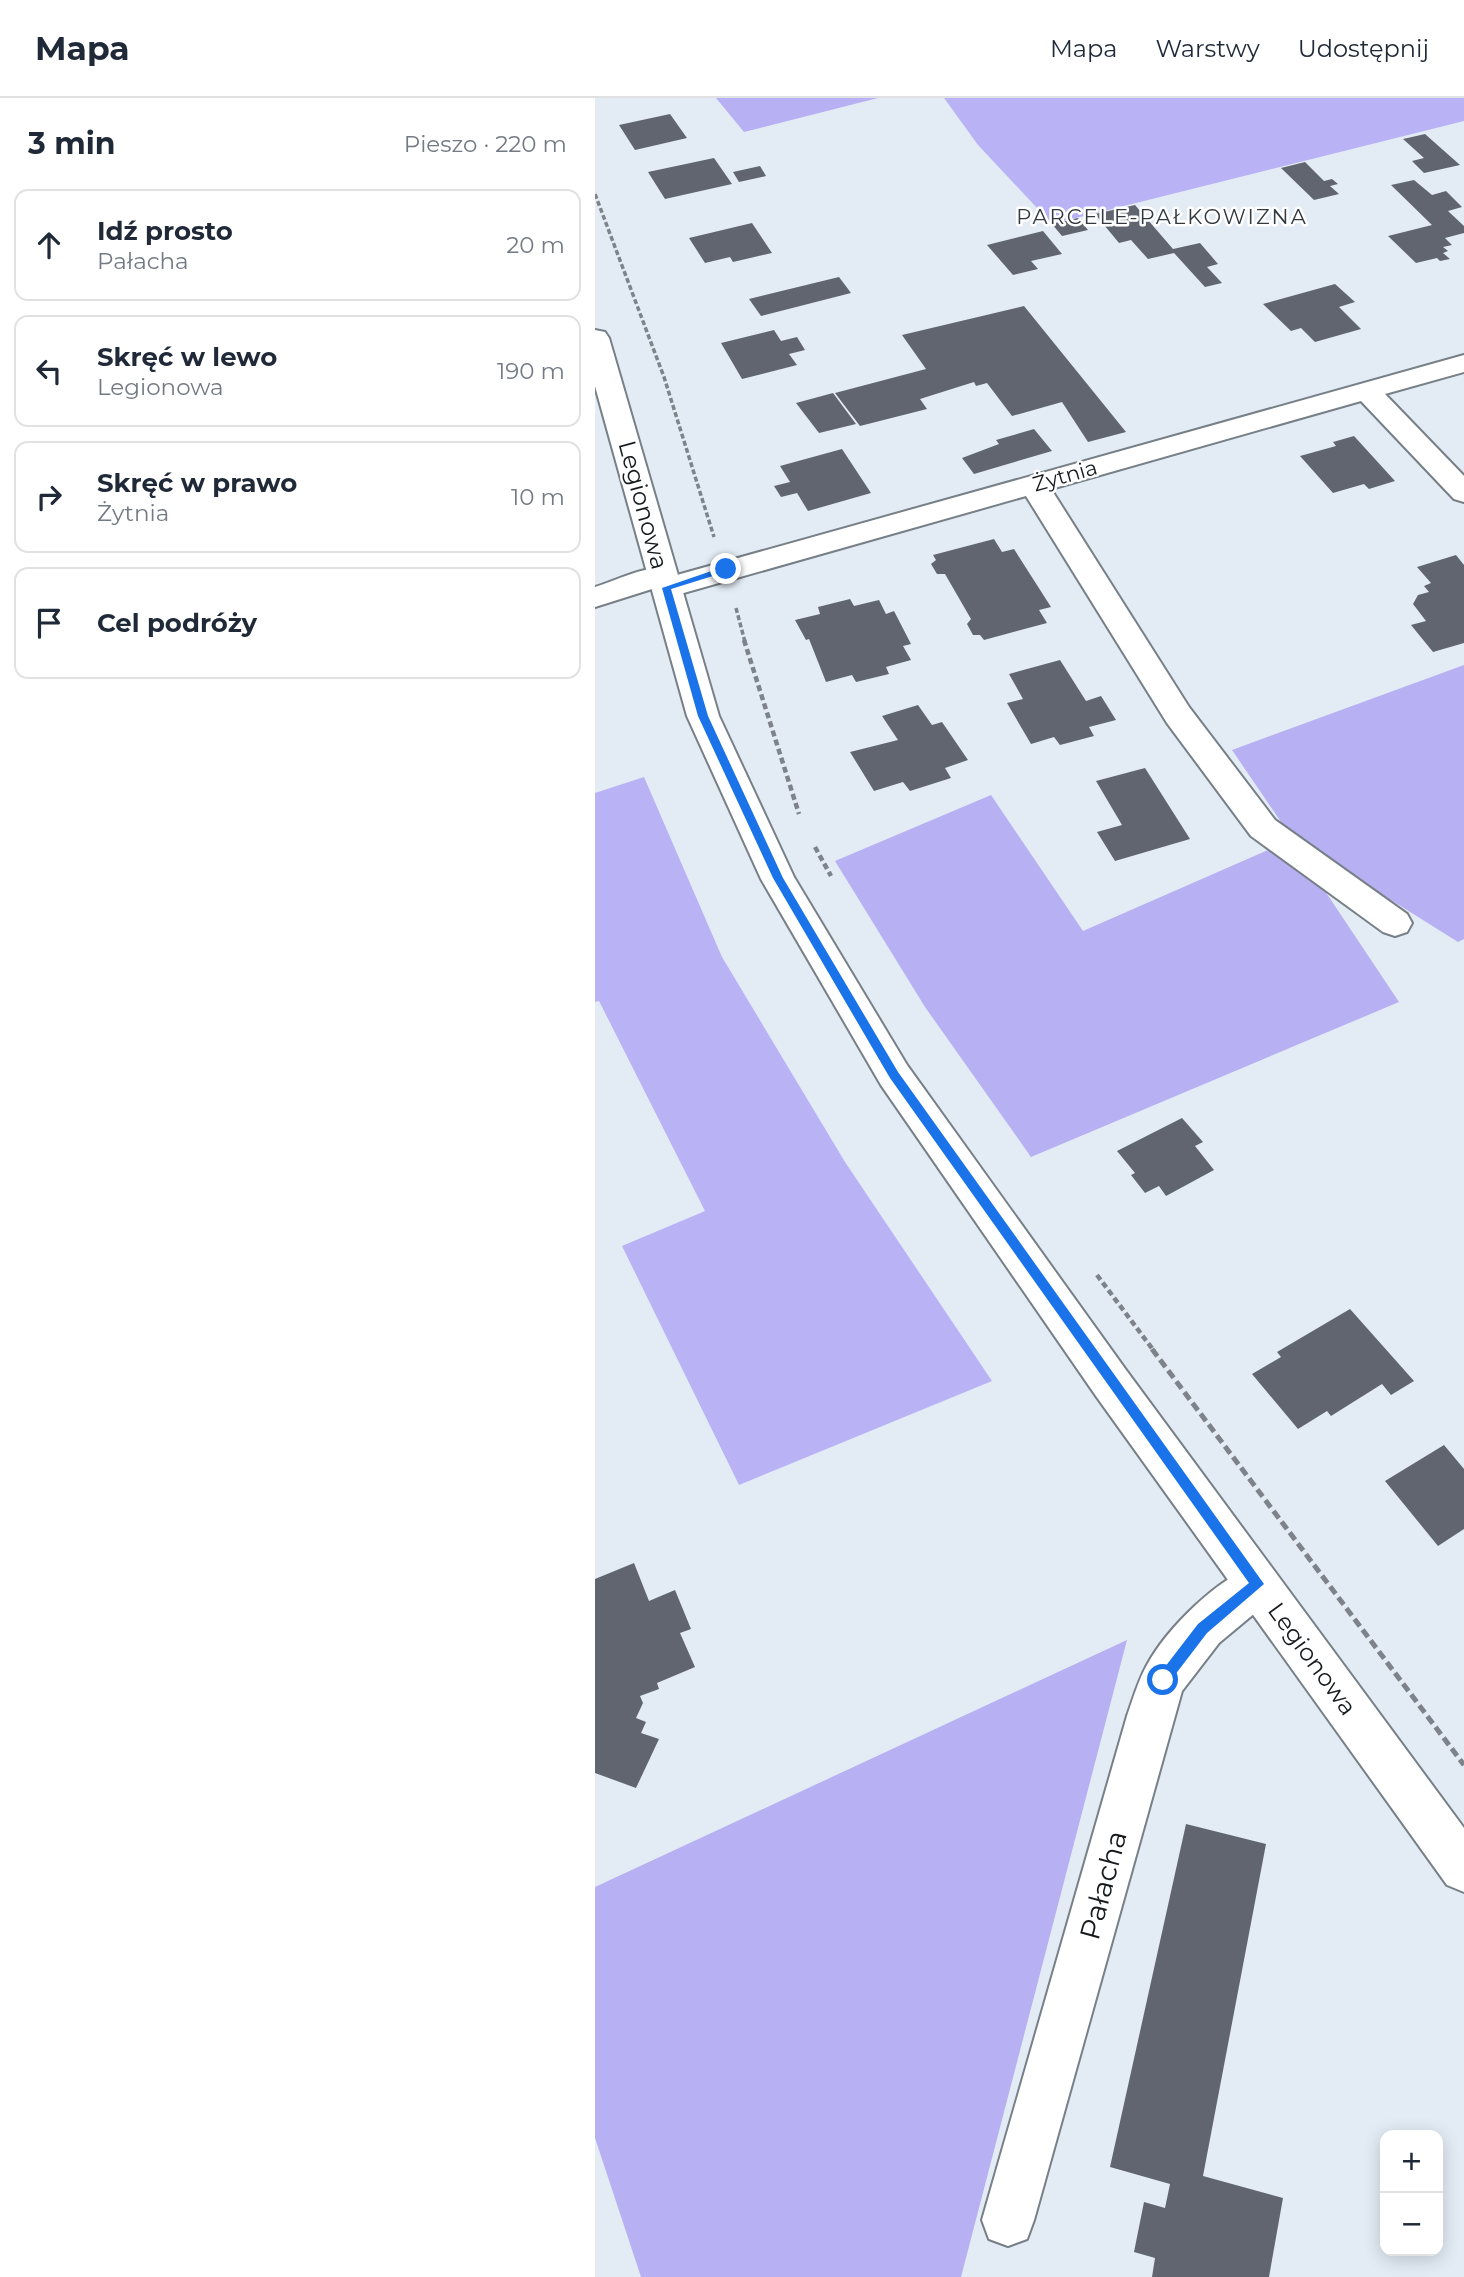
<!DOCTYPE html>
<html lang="pl">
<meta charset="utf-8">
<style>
body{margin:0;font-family:Montserrat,sans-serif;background:#f2f2f3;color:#1f2937}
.controls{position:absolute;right:21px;bottom:21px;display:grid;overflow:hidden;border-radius:14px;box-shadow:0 4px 18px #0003}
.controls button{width:63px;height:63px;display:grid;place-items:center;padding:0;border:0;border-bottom:2px solid #e0e1e3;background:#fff;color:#1f2937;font:35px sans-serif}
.stop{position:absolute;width:21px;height:21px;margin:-16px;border:5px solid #1a73e8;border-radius:50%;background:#fff}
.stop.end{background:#1a73e8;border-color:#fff;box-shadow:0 2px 7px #0008}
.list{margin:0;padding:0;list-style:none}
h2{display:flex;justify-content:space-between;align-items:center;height:91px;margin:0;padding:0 28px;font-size:30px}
h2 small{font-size:23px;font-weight:400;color:#747a83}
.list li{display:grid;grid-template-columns:46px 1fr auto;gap:21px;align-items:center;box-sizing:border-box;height:112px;margin:0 14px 14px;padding:0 14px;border:2px solid #e0e1e3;border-radius:14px}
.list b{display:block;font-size:26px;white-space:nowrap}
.list p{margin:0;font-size:23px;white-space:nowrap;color:#747a83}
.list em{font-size:23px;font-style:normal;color:#747a83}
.icon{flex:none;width:38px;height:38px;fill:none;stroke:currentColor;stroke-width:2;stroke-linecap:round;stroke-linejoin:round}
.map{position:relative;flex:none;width:869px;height:2179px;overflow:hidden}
header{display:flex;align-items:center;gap:42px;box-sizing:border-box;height:98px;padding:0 35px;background:#fff;border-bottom:2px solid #e0e1e3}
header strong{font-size:33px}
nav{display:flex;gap:38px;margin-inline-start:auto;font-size:24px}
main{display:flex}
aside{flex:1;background:#fff}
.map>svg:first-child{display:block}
</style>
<header>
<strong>Mapa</strong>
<nav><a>Mapa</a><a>Warstwy</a><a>Udostępnij</a></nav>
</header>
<main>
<aside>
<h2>3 min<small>Pieszo · 220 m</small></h2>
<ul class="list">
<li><svg class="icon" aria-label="ahead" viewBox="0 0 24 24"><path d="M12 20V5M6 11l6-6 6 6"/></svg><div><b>Idź prosto</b><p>Pałacha</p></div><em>20 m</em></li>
<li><svg class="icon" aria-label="left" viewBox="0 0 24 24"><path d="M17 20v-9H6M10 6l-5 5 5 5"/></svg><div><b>Skręć w lewo</b><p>Legionowa</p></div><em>190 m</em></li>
<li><svg class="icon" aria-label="right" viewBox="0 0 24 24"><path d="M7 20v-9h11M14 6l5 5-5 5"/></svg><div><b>Skręć w prawo</b><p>Żytnia</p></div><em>10 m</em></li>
<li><svg class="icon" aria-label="arrive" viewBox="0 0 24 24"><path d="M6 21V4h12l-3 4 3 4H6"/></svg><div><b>Cel podróży</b></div></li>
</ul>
</aside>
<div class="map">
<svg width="869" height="2179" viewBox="0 0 869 2179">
<rect width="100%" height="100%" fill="#e3ecf5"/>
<path fill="#b7b0f3" d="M 121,0 L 283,0 L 149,34 Z
M 869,567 L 869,841 L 863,844 L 697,740 L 637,652 Z
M 396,697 L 488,833 L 680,749 L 724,784 L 804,904 L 436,1059 L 330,909 L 240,763 Z
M 532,1542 L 366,2179 L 46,2179 L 0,2040 L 0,1789 Z"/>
<path fill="#b9b3f6" d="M 349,0 L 869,0 L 869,23 L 457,126 L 383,47 Z
M 49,679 L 127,859 L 250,1064 L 397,1283 L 144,1387 L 27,1148 L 110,1113 L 4,903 L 0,904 L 0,695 Z"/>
<path fill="#61656f" d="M 75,16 L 92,40 L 40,52 L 24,27 Z
M 830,36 L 865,67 L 829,75 L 817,63 L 829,60 L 808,41 Z
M 119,60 L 137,86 L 70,101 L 53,74 Z
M 710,64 L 729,83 L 737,81 L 743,86 L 735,88 L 744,96 L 719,102 L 686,70 Z
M 165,68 L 171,78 L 144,84 L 138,74 Z
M 819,82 L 837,97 L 851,93 L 867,109 L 853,113 L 869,128 L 869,135 L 850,140 L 857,147 L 848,149 L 853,153 L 848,155 L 855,161 L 845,163 L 842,160 L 821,165 L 793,138 L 837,127 L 796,87 Z
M 540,107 L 578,151 L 605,145 L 623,166 L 612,169 L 627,185 L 610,189 L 579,155 L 553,161 L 536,142 L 524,145 L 500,116 Z
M 483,120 L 493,132 L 467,138 L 457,126 Z
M 157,125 L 177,155 L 138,164 L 135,159 L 110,165 L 94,140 Z
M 448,133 L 467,156 L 436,163 L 443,171 L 418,177 L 392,147 Z
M 244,179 L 256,195 L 166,218 L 154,201 Z
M 740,186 L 760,204 L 744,209 L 766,231 L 720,244 L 706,230 L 696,233 L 668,206 Z
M 429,208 L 531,334 L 493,344 L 467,304 L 417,318 L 392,285 L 381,288 L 379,284 L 325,301 L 332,311 L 265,328 L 240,295 L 331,271 L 307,237 Z
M 179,232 L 186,243 L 202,239 L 210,252 L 194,256 L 202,267 L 147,281 L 126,245 Z
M 238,295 L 261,326 L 224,335 L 201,305 Z
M 439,331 L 457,353 L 379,376 L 367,360 L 404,346 L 401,342 Z
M 759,338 L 800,383 L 774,391 L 769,386 L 738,395 L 705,358 L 741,348 L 738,344 Z
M 247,351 L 276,395 L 213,413 L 202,395 L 186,399 L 179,388 L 195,384 L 185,368 Z
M 399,441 L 407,454 L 419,451 L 456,509 L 444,512 L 452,525 L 389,542 L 385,537 L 378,537 L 372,526 L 376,521 L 350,476 L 342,476 L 336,466 L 341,462 L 338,457 Z
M 861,457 L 869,467 L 869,545 L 838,554 L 816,527 L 831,523 L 818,506 L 823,497 L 834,494 L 829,488 L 836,485 L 822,469 Z
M 255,501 L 259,508 L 284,502 L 291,516 L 299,513 L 316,546 L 308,548 L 316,562 L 291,569 L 294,576 L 261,584 L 257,577 L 231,584 L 214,541 L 211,542 L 200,522 L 225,516 L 223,509 Z
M 465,562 L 491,603 L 506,598 L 521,622 L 494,629 L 499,638 L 465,647 L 459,639 L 436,646 L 412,605 L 428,601 L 414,576 Z
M 323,607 L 337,627 L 347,624 L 373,662 L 350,670 L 356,680 L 315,693 L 308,684 L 279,693 L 255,654 L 303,642 L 287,618 Z
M 550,670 L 595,741 L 520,763 L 502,734 L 527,727 L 501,683 Z
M 587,1020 L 608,1044 L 600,1048 L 619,1072 L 571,1098 L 564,1088 L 550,1095 L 536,1077 L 540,1075 L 522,1053 Z
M 755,1211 L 819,1283 L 796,1297 L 787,1286 L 736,1318 L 732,1313 L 703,1331 L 657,1276 L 686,1259 L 682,1254 Z
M 849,1347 L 869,1371 L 869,1431 L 843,1448 L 790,1383 Z
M 39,1465 L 54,1503 L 80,1492 L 96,1531 L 85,1535 L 100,1569 L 62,1585 L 64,1591 L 45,1598 L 48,1605 L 41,1620 L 51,1624 L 46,1635 L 64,1641 L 41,1690 L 0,1675 L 0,1481 Z
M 591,1726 L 671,1746 L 608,2078 L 688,2100 L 674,2179 L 557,2179 L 560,2160 L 539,2154 L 549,2104 L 570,2110 L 575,2086 L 515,2069 Z"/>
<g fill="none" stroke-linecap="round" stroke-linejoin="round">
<defs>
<path id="minor" d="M 869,257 L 869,274 L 790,296 L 869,378 L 869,404 L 859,401 L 766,303 L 456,391 L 594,609 L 680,722 L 812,816 L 817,825 L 812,834 L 800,838 L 788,834 L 656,738 L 572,625 L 431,398 L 71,500 L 60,497 L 57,491 L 0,509 L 0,489 C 23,482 54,465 78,471 L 82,477 Z
M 662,1466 L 678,1472 L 684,1486 L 678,1500 L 624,1545 L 587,1593 L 439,2122 L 432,2141 L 413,2148 L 394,2141 L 387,2122 L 532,1618 C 538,1601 543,1583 552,1567 C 572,1530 622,1481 662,1466 Z"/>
<path id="major" d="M 0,232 L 10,234 L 14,240 L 124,618 L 199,779 L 312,967 L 531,1272 L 869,1730 L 869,1794 L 852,1787 L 501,1298 L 286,987 L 166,781 L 92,618 L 0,288 Z"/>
</defs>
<use href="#minor" stroke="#777f87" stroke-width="4"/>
<use href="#major" stroke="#777f87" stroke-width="4"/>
<path stroke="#7d8389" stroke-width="3.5" stroke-dasharray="5 2.5" stroke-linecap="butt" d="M 0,96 L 69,279 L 119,439
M 141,510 L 150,544"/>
<path stroke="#7d8389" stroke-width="4.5" stroke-dasharray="6 3.5" stroke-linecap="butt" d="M 149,542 L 204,716
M 220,749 L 236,778
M 502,1177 L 559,1253"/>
<path stroke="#7d8389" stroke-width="5" stroke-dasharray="9 4.5" stroke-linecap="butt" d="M 557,1251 L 869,1667"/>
<use href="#minor" fill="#fff" fill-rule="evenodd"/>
<use href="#major" fill="#fff" fill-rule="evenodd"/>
</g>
<path fill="#1a73e8" d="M 131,468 L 134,469 L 134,473 L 76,491 L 113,618 L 188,780 L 303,974 L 669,1486 L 612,1535 L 573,1586 L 568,1588 L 561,1582 L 563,1578 L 603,1526 L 654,1485 L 295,980 L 178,780 L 103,618 L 67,490 Z"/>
<g text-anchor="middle" stroke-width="5" stroke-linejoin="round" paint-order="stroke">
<g font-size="21" letter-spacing="2" fill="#323940" stroke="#fff">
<text x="567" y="126">PARCELE-PAŁKOWIZNA</text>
</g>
<g font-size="21" fill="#161a1d" stroke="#fff">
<text transform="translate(470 378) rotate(-16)" y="7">Żytnia</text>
</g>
<g font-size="24" fill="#161a1d" stroke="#fff">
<text transform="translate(48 407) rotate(75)" y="8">Legionowa</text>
<text transform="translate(717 1561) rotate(54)" y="8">Legionowa</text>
</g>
<g font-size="28" fill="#161a1d" stroke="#fff">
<text transform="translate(508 1787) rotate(-75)" y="10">Pałacha</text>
</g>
</g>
</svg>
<div class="controls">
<button>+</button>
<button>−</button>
</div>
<div class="stop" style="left:568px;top:1582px"></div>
<div class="stop end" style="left:131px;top:471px"></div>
</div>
</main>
